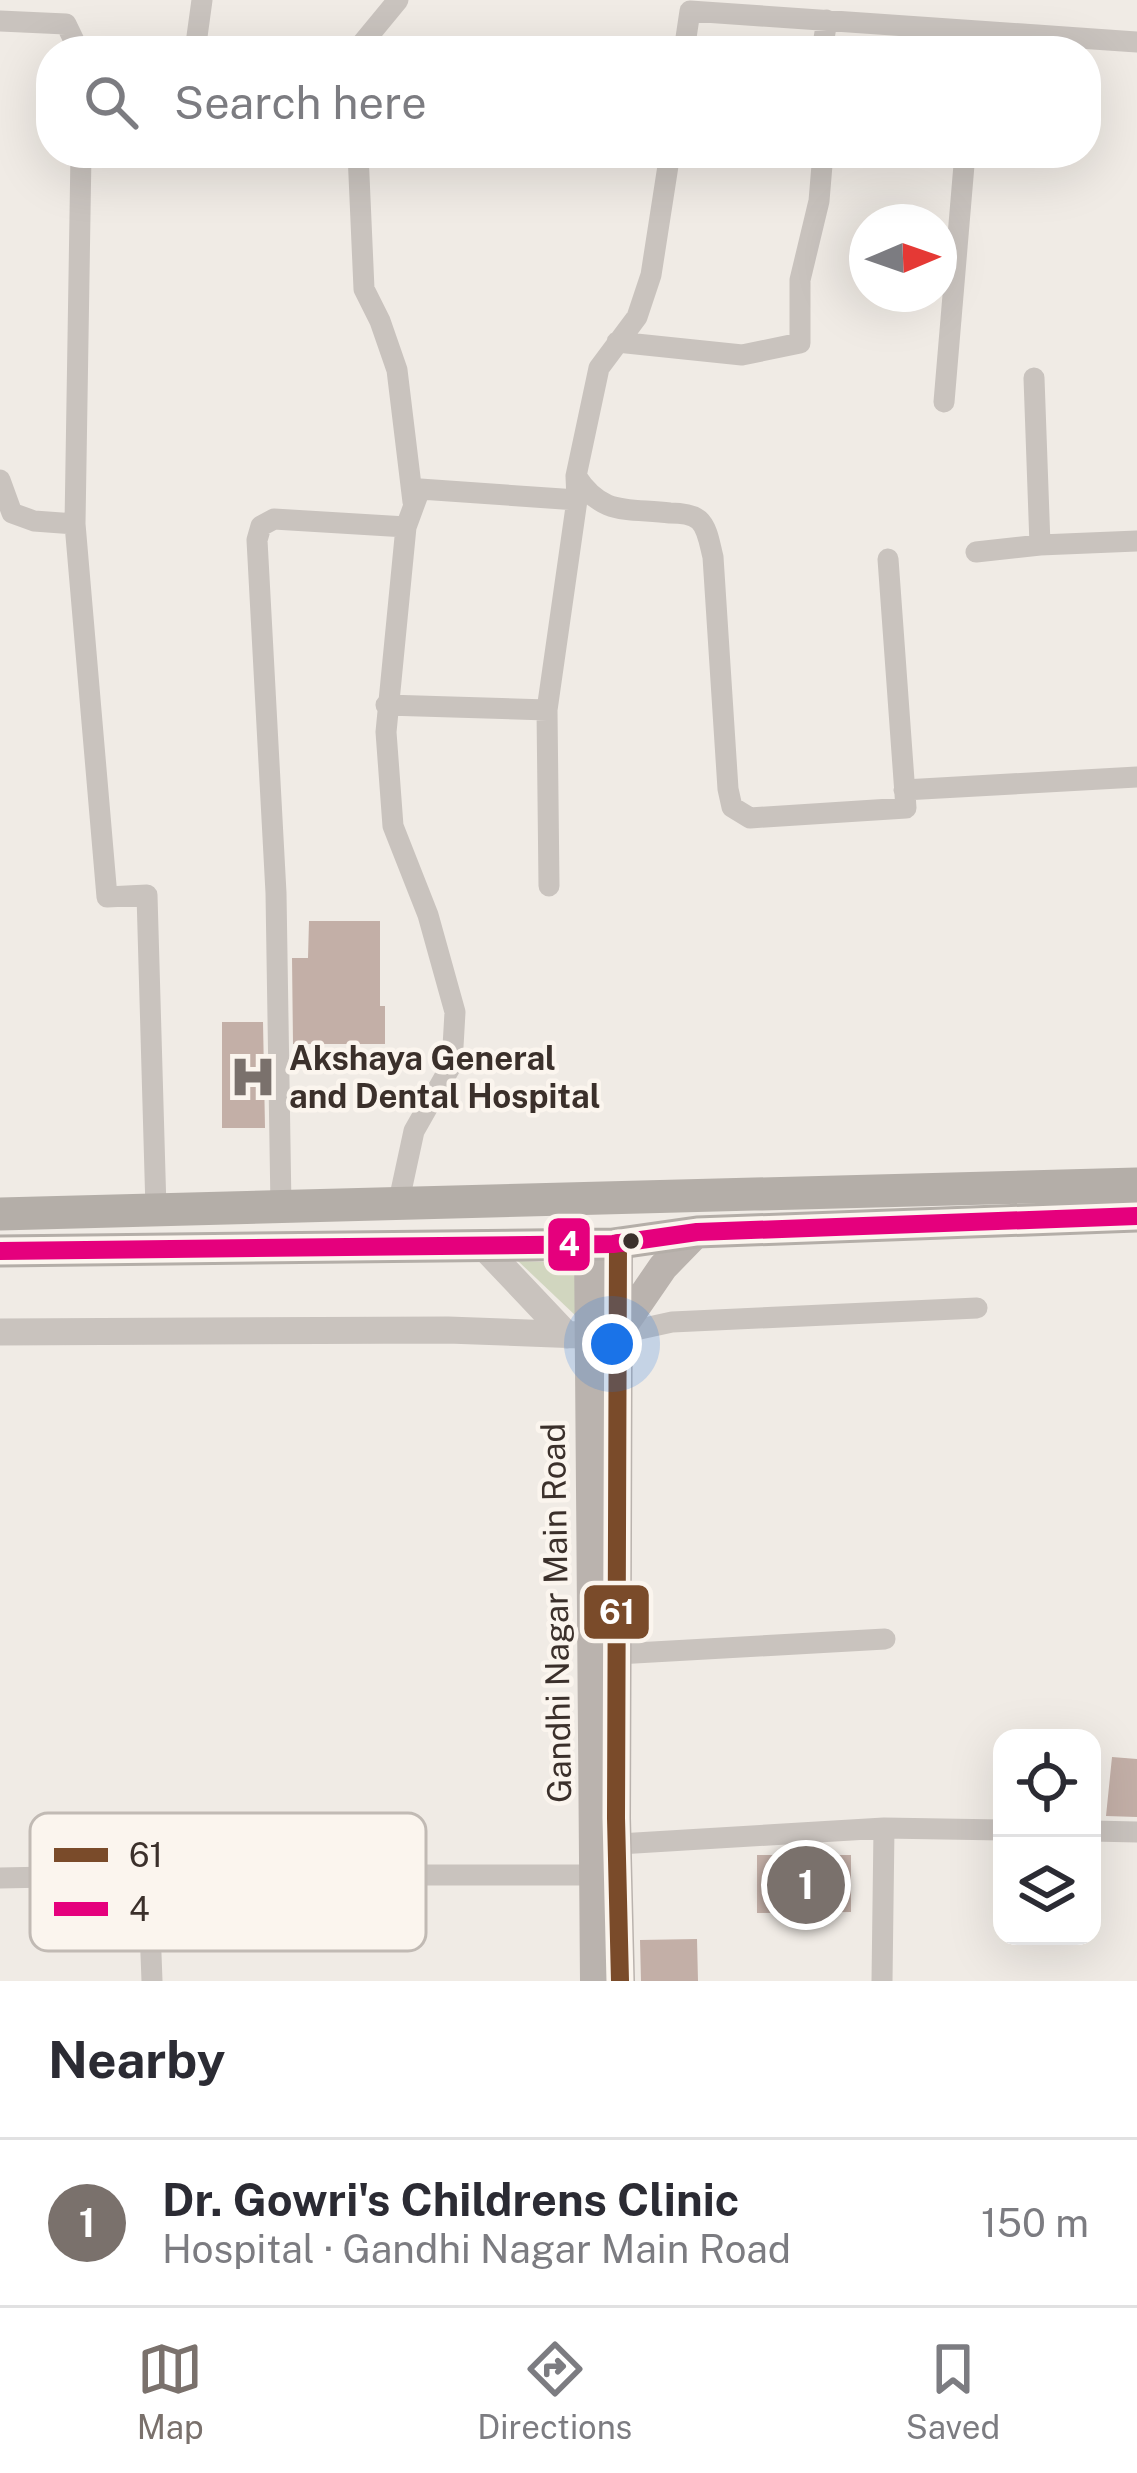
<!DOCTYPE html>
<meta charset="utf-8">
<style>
body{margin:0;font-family:"Public Sans",sans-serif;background:#f2f2f3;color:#2b2b33}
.controls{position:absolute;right:36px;bottom:36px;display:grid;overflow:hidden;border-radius:24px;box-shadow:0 12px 48px #0002}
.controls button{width:108px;height:108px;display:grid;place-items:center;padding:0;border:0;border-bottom:3px solid #e1e1e2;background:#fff;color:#2b2b33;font:60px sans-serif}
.compass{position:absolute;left:849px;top:204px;width:108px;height:108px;border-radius:50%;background:#fff;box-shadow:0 12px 48px #0002;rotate:88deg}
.you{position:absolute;left:612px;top:1344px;width:42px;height:42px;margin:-30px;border:9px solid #fff;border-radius:50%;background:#1a73e8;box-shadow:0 0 0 18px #1a73e833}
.badge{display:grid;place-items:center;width:78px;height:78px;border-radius:50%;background:#7a716c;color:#fff;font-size:39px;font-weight:700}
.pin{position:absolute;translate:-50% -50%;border:6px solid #fff;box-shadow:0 3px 12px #0006}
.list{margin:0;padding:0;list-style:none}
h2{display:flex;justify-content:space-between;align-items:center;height:156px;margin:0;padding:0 48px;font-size:51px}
h2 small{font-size:39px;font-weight:400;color:#7c7c81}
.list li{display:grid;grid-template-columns:78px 1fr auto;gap:36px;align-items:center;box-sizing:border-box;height:168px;padding:0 48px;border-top:3px solid #e1e1e2}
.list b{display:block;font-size:45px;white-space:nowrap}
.list p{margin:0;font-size:39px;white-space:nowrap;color:#7c7c81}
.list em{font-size:39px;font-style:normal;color:#7c7c81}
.icon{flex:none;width:66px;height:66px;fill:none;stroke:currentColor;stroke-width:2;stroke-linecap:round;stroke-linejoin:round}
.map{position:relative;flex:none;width:1137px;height:1981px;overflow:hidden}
.search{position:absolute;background:#fff;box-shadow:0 12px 48px #0002;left:36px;right:36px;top:36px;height:132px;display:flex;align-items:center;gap:30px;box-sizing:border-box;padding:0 42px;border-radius:48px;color:#7c7c81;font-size:45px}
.sheet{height:324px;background:#fff}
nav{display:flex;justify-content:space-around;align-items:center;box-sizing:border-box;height:168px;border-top:3px solid #e1e1e2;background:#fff;font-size:33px;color:#7c7c81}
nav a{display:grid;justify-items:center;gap:6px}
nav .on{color:#7a716c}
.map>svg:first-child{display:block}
</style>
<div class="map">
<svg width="1137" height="1981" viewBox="0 0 1137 1981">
<rect width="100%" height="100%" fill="#f0ebe5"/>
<path fill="#d1d6bf" d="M 518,1261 L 580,1263 L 576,1316 Z"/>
<path fill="#c3afa7" d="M 309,921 L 380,921 L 380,1006 L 385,1006 L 385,1044 L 293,1044 L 292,958 L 308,958 Z
M 222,1022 L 263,1022 L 265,1128 L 222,1128 Z
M 1112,1757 L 1137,1759 L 1137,1817 L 1106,1816 Z
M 757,1855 L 851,1855 L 851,1912 L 757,1913 Z
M 697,1939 L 698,1981 L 641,1981 L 640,1940 Z"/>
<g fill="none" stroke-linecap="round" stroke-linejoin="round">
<path stroke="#c9c3be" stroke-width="21" d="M 0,21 L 66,24 L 79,51
M 196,48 L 229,51
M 195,51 L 202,0
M 356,51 L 398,0
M 684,51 L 690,11 L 1137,42
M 822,51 L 827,20
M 81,153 L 75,524 L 107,897 L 147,895 L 156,1209
M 358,153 L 364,289 L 380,321 L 397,370 L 413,502
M 617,342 L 742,355 L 800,343 L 800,280 L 819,201 L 823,153
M 944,402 L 965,153
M 576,476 C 602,516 626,508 670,513 C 678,513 692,514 699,520 C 708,528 710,546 713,557 L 728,789 L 732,807 L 750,818 L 906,808 L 888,559
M 0,480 L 12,513 L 34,521 L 75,524
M 1040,545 L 1137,541
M 976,552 L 1040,545 L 1034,378
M 386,705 L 547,710
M 904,790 L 1137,777
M 549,886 L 547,710 L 577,500 L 576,476 L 599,368 L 637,317 L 651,275 L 670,153
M 398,1205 L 414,1131 L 452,1064 L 455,1012 L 428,915 L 393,826 L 386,732 L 406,527 L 420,489 L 577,500
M 281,1207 L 276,893 L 257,540 L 261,526 L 274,519 L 406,527
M 617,1334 L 672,1322 L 977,1308
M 617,1654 L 885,1639
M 1092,1831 L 1137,1832
M 619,1844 L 884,1828 L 1002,1830
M 148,1875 L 603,1875
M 0,1878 L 148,1875 L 152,1981
M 882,1981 L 884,1828"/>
<path stroke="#c9c3be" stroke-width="27" d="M 480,1243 L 567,1335
M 0,1332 L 448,1330 L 607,1336"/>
<path stroke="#bab3ae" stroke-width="30" d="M 589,1243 L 595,1981
M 618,1243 L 616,1818 L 620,1981
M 617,1334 L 663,1267 L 697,1232"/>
<path stroke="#b4aea8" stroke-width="33" d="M 0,1214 L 1137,1184
M 0,1251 L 613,1244 L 697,1232 L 1137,1216"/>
<defs>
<path id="bus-1" d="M 618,1243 L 616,1818 L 620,1981"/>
<path id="bus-2" d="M 0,1251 L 613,1244 L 697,1232 L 1137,1216"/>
</defs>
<use href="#bus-1" stroke="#fbf5ee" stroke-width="27"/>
<use href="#bus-2" stroke="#fbf5ee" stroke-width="27"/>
<use href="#bus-1" stroke="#7a4b2a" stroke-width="18"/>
<use href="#bus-2" stroke="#e5007d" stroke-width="18"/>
</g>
<defs>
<symbol id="hospital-bare" viewBox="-9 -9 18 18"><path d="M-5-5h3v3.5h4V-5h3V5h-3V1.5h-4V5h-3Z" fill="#7a716c" stroke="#fbf5ee" stroke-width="2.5" paint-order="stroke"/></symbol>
</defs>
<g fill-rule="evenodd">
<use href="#hospital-bare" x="220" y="1044" width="66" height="66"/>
</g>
<circle fill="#3b302b" stroke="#fbf5ee" stroke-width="4.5" cx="631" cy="1241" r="10"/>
<g text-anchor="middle" stroke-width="9" stroke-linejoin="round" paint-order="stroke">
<g font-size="33" font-weight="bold" fill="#3b302b" stroke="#fbf5ee" text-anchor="start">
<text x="289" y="1070">Akshaya General<tspan x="289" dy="38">and Dental Hospital</tspan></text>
</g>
<g font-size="33" fill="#3b302b" stroke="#fbf5ee">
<text transform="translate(556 1613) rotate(-91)" y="12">Gandhi Nagar Main Road</text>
</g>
</g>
<rect x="30" y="1813" width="396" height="138" rx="18" fill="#fbf5ee" stroke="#c1bab4" stroke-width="3"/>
<rect x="54" y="1848" width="54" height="14" fill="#7a4b2a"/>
<rect x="54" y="1902" width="54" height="14" fill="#e5007d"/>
<g font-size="33" fill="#3b302b">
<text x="129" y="1867">61</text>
<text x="129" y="1921">4</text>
</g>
<g stroke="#fbf5ee" stroke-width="4.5">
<rect x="546" y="1216" width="46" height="57" rx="12" fill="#e5007d"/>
<rect x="582" y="1583" width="69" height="58" rx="12" fill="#7a4b2a"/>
</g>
<g font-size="33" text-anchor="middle" font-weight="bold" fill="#fff">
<text x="569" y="1256">4</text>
<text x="617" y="1624">61</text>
</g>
</svg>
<div class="controls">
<button><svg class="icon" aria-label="locate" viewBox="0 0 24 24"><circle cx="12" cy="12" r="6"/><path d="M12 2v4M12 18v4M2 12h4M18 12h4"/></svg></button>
<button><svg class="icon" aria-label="layers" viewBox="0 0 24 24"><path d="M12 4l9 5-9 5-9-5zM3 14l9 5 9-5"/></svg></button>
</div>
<svg class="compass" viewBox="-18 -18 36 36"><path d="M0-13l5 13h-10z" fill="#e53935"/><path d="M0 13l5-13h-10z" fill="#7c7c81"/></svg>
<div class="you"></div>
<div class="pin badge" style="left:806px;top:1885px">1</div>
<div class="search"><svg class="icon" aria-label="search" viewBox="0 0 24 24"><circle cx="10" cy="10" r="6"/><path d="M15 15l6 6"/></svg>Search here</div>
</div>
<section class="sheet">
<h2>Nearby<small></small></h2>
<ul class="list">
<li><span class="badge">1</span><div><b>Dr. Gowri's Childrens Clinic</b><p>Hospital · Gandhi Nagar Main Road</p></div><em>150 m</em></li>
</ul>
</section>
<nav>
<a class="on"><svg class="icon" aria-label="map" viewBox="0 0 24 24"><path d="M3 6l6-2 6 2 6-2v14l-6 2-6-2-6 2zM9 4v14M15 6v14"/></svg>Map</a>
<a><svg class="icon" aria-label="directions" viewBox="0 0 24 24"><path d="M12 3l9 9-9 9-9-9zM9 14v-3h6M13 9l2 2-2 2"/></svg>Directions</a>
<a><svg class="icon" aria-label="saved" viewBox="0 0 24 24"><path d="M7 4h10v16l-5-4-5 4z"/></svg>Saved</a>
</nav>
